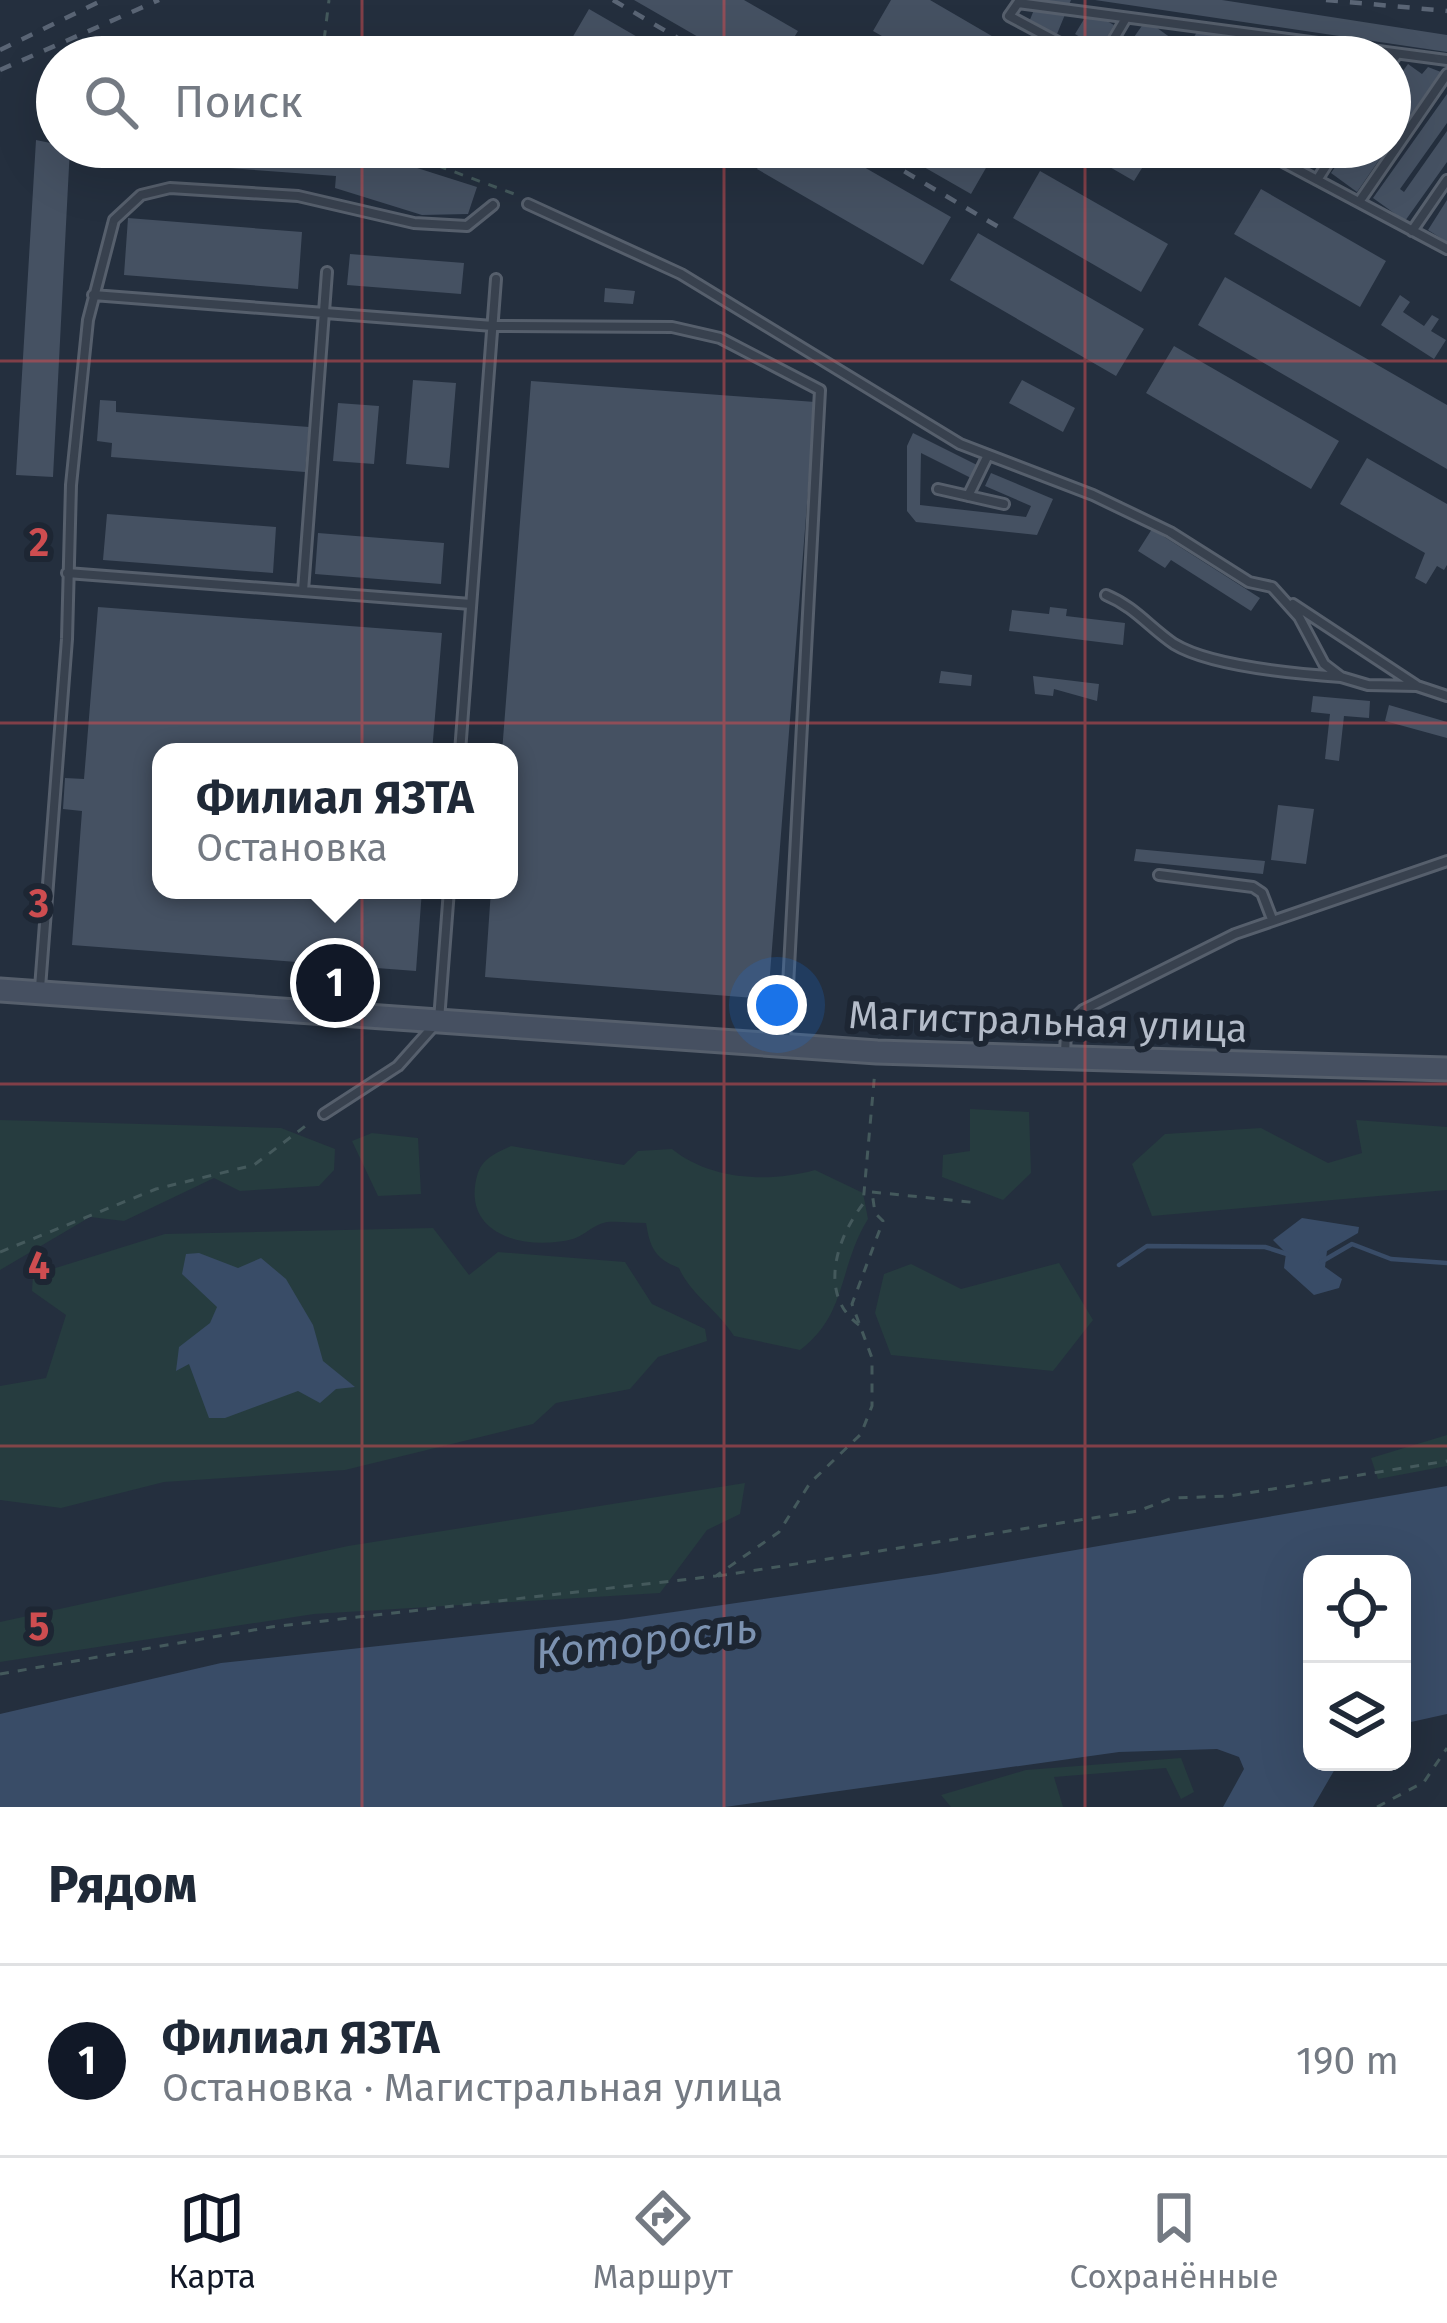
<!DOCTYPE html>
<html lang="ru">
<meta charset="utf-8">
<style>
body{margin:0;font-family:"Fira Sans",sans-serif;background:#f6f6f7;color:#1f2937}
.controls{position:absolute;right:36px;bottom:36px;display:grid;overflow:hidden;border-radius:24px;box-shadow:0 12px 48px #0002}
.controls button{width:108px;height:108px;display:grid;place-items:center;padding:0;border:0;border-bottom:3px solid #e0e1e3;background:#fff;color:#1f2937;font:60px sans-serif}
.you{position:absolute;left:777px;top:1005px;width:42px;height:42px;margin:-30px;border:9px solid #fff;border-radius:50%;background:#1a73e8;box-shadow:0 0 0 18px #1a73e833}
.badge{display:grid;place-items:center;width:78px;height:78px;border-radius:50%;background:#111827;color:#fff;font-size:39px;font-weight:700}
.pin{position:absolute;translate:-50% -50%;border:6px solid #fff;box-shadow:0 3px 12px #0006}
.popup{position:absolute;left:152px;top:743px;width:366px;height:156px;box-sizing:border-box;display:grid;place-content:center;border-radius:24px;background:#fff;filter:drop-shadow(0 3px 9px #0005);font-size:39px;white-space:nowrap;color:#747a83}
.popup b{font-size:45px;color:#1f2937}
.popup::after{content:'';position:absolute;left:50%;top:100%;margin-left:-24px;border:24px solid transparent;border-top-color:#fff}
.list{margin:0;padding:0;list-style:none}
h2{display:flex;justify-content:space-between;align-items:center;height:156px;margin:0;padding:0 48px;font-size:51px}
h2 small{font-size:39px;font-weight:400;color:#747a83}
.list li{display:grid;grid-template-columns:78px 1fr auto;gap:36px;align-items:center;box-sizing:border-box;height:192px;padding:0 48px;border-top:3px solid #e0e1e3}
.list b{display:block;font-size:45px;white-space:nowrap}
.list p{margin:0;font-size:39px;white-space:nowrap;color:#747a83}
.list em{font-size:39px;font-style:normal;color:#747a83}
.icon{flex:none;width:66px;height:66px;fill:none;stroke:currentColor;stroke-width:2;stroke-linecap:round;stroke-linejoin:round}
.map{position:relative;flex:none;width:1447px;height:1807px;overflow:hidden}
.search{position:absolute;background:#fff;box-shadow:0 12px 48px #0002;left:36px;right:36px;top:36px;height:132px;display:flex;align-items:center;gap:30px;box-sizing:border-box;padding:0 42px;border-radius:66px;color:#747a83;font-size:45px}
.sheet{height:348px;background:#fff}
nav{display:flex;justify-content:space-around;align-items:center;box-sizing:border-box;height:168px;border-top:3px solid #e0e1e3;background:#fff;font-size:33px;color:#747a83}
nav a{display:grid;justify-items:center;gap:6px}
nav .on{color:#111827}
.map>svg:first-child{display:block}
</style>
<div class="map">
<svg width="1447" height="1807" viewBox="0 0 1447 1807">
<rect width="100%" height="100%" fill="#242f3e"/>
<path fill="#263c3f" d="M 970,1109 L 1029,1112 L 1031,1173 L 1003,1200 L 942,1177 L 943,1155 L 970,1151 Z
M 0,1120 L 281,1128 L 335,1149 L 334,1170 L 319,1186 L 240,1191 L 214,1178 L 124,1221 L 90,1217 L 0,1270 Z
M 1356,1120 L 1447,1127 L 1447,1190 L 1152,1216 L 1132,1164 L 1165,1134 L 1261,1128 L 1328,1163 L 1362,1153 Z
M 372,1133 L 418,1138 L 421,1194 L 378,1196 L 352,1141 Z
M 511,1146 L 624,1165 L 638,1151 L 672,1149 C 710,1180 769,1183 815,1170 L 863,1193 L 868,1219 C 838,1267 848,1314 800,1350 L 734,1336 C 716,1308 691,1295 679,1268 C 654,1258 650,1247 646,1223 C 633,1223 620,1221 607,1222 C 594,1224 585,1235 573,1239 C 527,1251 461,1236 477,1176 C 482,1158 496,1153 511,1146 Z
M 433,1228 L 469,1275 L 498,1252 L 625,1262 L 652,1304 L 705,1329 L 707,1341 L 658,1357 L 630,1389 L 556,1403 L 533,1424 L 345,1470 L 164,1482 L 61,1508 L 0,1500 L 0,1386 L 46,1378 L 66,1315 L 32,1291 L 33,1275 L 165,1234 Z
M 1059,1263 L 1093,1320 L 1053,1371 L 891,1355 L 875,1313 L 884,1274 L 911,1264 L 961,1289 Z
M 1447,1435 L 1447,1466 L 1378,1479 L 1371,1458 Z
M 745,1483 L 740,1514 L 707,1530 L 660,1593 L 314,1614 L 0,1662 L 0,1622 L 348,1546 Z
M 1181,1758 L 1194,1792 L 1181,1799 L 1166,1768 L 1054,1777 L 1063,1807 L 951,1807 L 941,1795 L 1026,1770 Z"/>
<path fill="#394c67" d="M 1302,1218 L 1359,1227 L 1358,1233 L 1327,1251 L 1325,1267 L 1342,1279 L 1339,1288 L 1314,1295 L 1284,1268 L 1286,1253 L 1273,1240 Z
M 199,1253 L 238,1268 L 261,1258 L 286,1279 L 313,1325 L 323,1361 L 355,1387 L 336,1389 L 320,1403 L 298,1391 L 225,1418 L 209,1418 L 189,1364 L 176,1371 L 179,1347 L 210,1323 L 217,1307 L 182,1274 L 186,1254 Z
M 1447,1486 L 1447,1714 L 1402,1724 L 1402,1564 L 1312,1564 L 1312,1762 L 1339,1762 L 1313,1807 L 1223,1807 L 1244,1769 L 1239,1757 L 1217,1749 L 1119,1752 L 725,1807 L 0,1807 L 0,1714 L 221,1663 L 618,1620 L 936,1574 Z"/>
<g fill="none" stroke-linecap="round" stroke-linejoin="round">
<path stroke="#394c67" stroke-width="4.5" d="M 1321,1262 L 1352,1244 L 1391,1259 L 1447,1263
M 1119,1265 L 1147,1246 L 1265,1247 L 1287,1254"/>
</g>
<path fill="#455162" d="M 634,0 L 744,0 L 798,31 L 782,57 L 733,57 Z
M 891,0 L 930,0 L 1028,57 L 919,57 L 873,31 Z
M 1038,0 L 1071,0 L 1057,34 L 1029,22 Z
M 1095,0 L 1222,0 L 1447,35 L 1447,52 Z
M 589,9 L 672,57 L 561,57 Z
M 1089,11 L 1114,25 L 1100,49 L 1075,34 Z
M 1146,20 L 1171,38 L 1157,57 L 1120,57 Z
M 1202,25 L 1228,42 L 1218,57 L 1180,57 Z
M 1250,40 L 1262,48 L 1267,42 L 1279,51 L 1275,57 L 1238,57 Z
M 1408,64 L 1422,74 L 1428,67 L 1441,72 L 1390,145 L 1390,89 Z
M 1447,94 L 1447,123 L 1400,189 L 1404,192 L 1447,131 L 1447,162 L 1405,221 L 1373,198 Z
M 36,140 L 70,147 L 53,477 L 16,475 Z
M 148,147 L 351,147 L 477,187 L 468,214 L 422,215 L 335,188 L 336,176 L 147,162 Z
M 770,147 L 829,147 L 951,217 L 923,265 L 757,169 Z
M 889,147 L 998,147 L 971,194 Z
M 1075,147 L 1155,147 L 1134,181 Z
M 1293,147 L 1328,147 L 1314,167 L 1291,151 Z
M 1349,147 L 1388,147 L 1357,192 L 1331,173 Z
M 1040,171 L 1168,244 L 1141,292 L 1013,218 Z
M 1261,189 L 1386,261 L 1360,307 L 1234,234 Z
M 1447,200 L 1447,242 L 1428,230 Z
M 128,218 L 302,232 L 298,289 L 124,275 Z
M 978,233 L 1144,329 L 1116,376 L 950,280 Z
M 350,254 L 464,263 L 461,294 L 347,285 Z
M 1225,277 L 1447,405 L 1447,469 L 1198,325 Z
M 605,288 L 635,291 L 633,304 L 604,302 Z
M 1400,295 L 1410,302 L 1403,312 L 1424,326 L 1432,315 L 1439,319 L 1431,331 L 1446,340 L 1434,359 L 1381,325 Z
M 1174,346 L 1339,441 L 1311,489 L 1146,393 Z
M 413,380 L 456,383 L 449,468 L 406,464 Z
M 1022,380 L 1075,408 L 1063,432 L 1009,403 Z
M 531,381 L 815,402 L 768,999 L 485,977 L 491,890 L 509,890 L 509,752 L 502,752 Z
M 100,400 L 116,401 L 116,412 L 309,427 L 305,472 L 111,457 L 112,443 L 97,441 Z
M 338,403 L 379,406 L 374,464 L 333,461 Z
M 913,433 L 977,465 L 971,478 L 921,453 L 920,505 L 1026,517 L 1031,506 L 985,486 L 991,473 L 1053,499 L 1037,535 L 916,522 L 907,511 L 907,446 Z
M 1367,458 L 1447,504 L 1447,565 L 1444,570 L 1437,566 L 1426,584 L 1415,578 L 1425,553 L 1340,504 Z
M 107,514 L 276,527 L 273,573 L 103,560 Z
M 1152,529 L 1260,598 L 1251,611 L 1171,560 L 1165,568 L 1138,551 Z
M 318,533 L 444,543 L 441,584 L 315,574 Z
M 98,607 L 442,633 L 432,752 L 161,752 L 161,890 L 422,890 L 416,971 L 72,945 L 82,811 L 63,809 L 65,778 L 84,779 Z
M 1050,607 L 1067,609 L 1066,616 L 1125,623 L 1123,645 L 1009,631 L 1012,610 L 1049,614 Z
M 941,671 L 972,675 L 971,686 L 939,683 Z
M 1033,676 L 1099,684 L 1097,701 L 1054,689 L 1053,696 L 1035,694 Z
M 1313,696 L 1370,701 L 1369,718 L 1344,716 L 1339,761 L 1325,759 L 1330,714 L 1311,712 Z
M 1389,705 L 1447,722 L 1447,738 L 1385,721 Z
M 1278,805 L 1314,809 L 1306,864 L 1271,860 Z
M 1136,849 L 1265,861 L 1263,874 L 1134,861 Z"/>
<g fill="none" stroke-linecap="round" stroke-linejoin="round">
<defs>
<path id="service" d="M 1086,57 L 1009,16 L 1018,3 L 1447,60
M 1103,57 L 1126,18
M 1390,64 L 1397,54
M 1255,147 L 1447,249
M 1317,180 L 1338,147
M 1359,202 L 1447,74
M 528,204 L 681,274 L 960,444 L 1093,495 L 1170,532 L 1249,582 L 1272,587 L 1299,617 L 1324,664 L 1341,677 L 1368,685 L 1417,686 L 1447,696
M 1412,231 L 1447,180
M 93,295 L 493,326 L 672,327 L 720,338 L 820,390 L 785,1042
M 938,489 L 1004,504
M 968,496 L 988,455
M 67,573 L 471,604
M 303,591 L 327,272
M 1106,595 C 1135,607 1149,627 1174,644 C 1210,666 1298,674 1341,677
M 1293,604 L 1416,685
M 460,752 L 496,279
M 1159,875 L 1253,887 L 1262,893 L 1272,919
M 40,988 L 67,639 L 71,485 L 88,320 L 114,220 L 141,195 L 170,188 L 298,196 L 414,223 L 467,226 L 493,205
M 1065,1057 L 1066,1027 L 1083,1010 L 1235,934 L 1447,861
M 324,1114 L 398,1066 L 439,1020 L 449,890"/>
<path id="secondary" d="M 0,990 L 877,1052 L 1447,1069"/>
</defs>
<use href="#service" stroke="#565f6c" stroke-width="14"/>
<use href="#secondary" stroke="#565f6c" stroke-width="27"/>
<path stroke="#44595c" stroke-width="3" stroke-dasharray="9 9" stroke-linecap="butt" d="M 322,57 L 329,0
M 387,147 L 517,195
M 872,1192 L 979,1203
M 0,1252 L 156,1189 L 254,1165 L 312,1121
M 859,1325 C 818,1295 836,1239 863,1204 L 875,1070
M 718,1576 L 1138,1511 L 1172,1498 L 1229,1496 L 1447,1461
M 0,1674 L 271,1627 L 716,1576 L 779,1532 L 810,1483 L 861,1434 L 872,1406 L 872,1358 L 852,1304 L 883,1221 L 875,1213 L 872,1192
M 1377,1807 L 1424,1782 L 1447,1748"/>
<use href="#service" stroke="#38414e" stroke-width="8"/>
<use href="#secondary" stroke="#465061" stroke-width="21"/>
<path stroke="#5a6575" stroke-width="4.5" stroke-dasharray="12 12" stroke-linecap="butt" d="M 613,0 L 710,57
M 1326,0 L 1447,11
M 0,50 L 103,0
M 0,70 L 159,0
M 863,147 L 1007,232"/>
</g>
<path fill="none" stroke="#ce4d50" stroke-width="3" stroke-opacity="0.55" d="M 362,0 L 362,57M 724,0 L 724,57M 1085,0 L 1085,57M 362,147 L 362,1807M 724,147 L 724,1807M 1085,147 L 1085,1807M 0,361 L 1447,361M 0,723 L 1447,723M 0,1084 L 1447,1084M 0,1446 L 1447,1446"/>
<g text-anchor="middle" stroke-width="12" stroke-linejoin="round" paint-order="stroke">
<g font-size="39" fill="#b4bcc9" stroke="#1d2633">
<text transform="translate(1048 1021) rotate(2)" y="14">Магистральная улица</text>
</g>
<g font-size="42" font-style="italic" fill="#7c92b1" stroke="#1d2633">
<text transform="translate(646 1640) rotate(-7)" y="15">Которосль</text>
</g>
</g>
<g font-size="39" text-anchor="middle" font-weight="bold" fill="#ce4d50" stroke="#1d2633" stroke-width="12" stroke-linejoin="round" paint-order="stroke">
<text x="39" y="556">2</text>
<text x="39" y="917">3</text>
<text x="39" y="1279">4</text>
<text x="39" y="1640">5</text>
</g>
</svg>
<div class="controls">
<button><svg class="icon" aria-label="locate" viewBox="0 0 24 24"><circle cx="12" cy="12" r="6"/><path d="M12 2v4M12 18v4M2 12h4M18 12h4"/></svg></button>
<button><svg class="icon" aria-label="layers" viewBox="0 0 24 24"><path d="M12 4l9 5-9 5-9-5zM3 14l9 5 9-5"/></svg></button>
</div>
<div class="you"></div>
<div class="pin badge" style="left:335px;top:983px">1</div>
<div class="popup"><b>Филиал ЯЗТА</b>Остановка</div>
<div class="search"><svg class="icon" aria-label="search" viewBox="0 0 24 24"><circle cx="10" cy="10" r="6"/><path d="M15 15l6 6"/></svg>Поиск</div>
</div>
<section class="sheet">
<h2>Рядом<small></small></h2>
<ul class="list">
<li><span class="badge">1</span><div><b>Филиал ЯЗТА</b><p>Остановка · Магистральная улица</p></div><em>190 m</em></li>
</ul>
</section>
<nav>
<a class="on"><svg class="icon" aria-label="map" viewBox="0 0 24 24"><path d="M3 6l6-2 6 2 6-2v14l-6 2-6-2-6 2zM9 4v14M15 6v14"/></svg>Карта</a>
<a><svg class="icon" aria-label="directions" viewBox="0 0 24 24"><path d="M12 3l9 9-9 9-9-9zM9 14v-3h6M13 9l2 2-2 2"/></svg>Маршрут</a>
<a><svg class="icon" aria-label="saved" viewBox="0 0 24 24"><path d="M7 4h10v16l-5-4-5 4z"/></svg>Сохранённые</a>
</nav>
